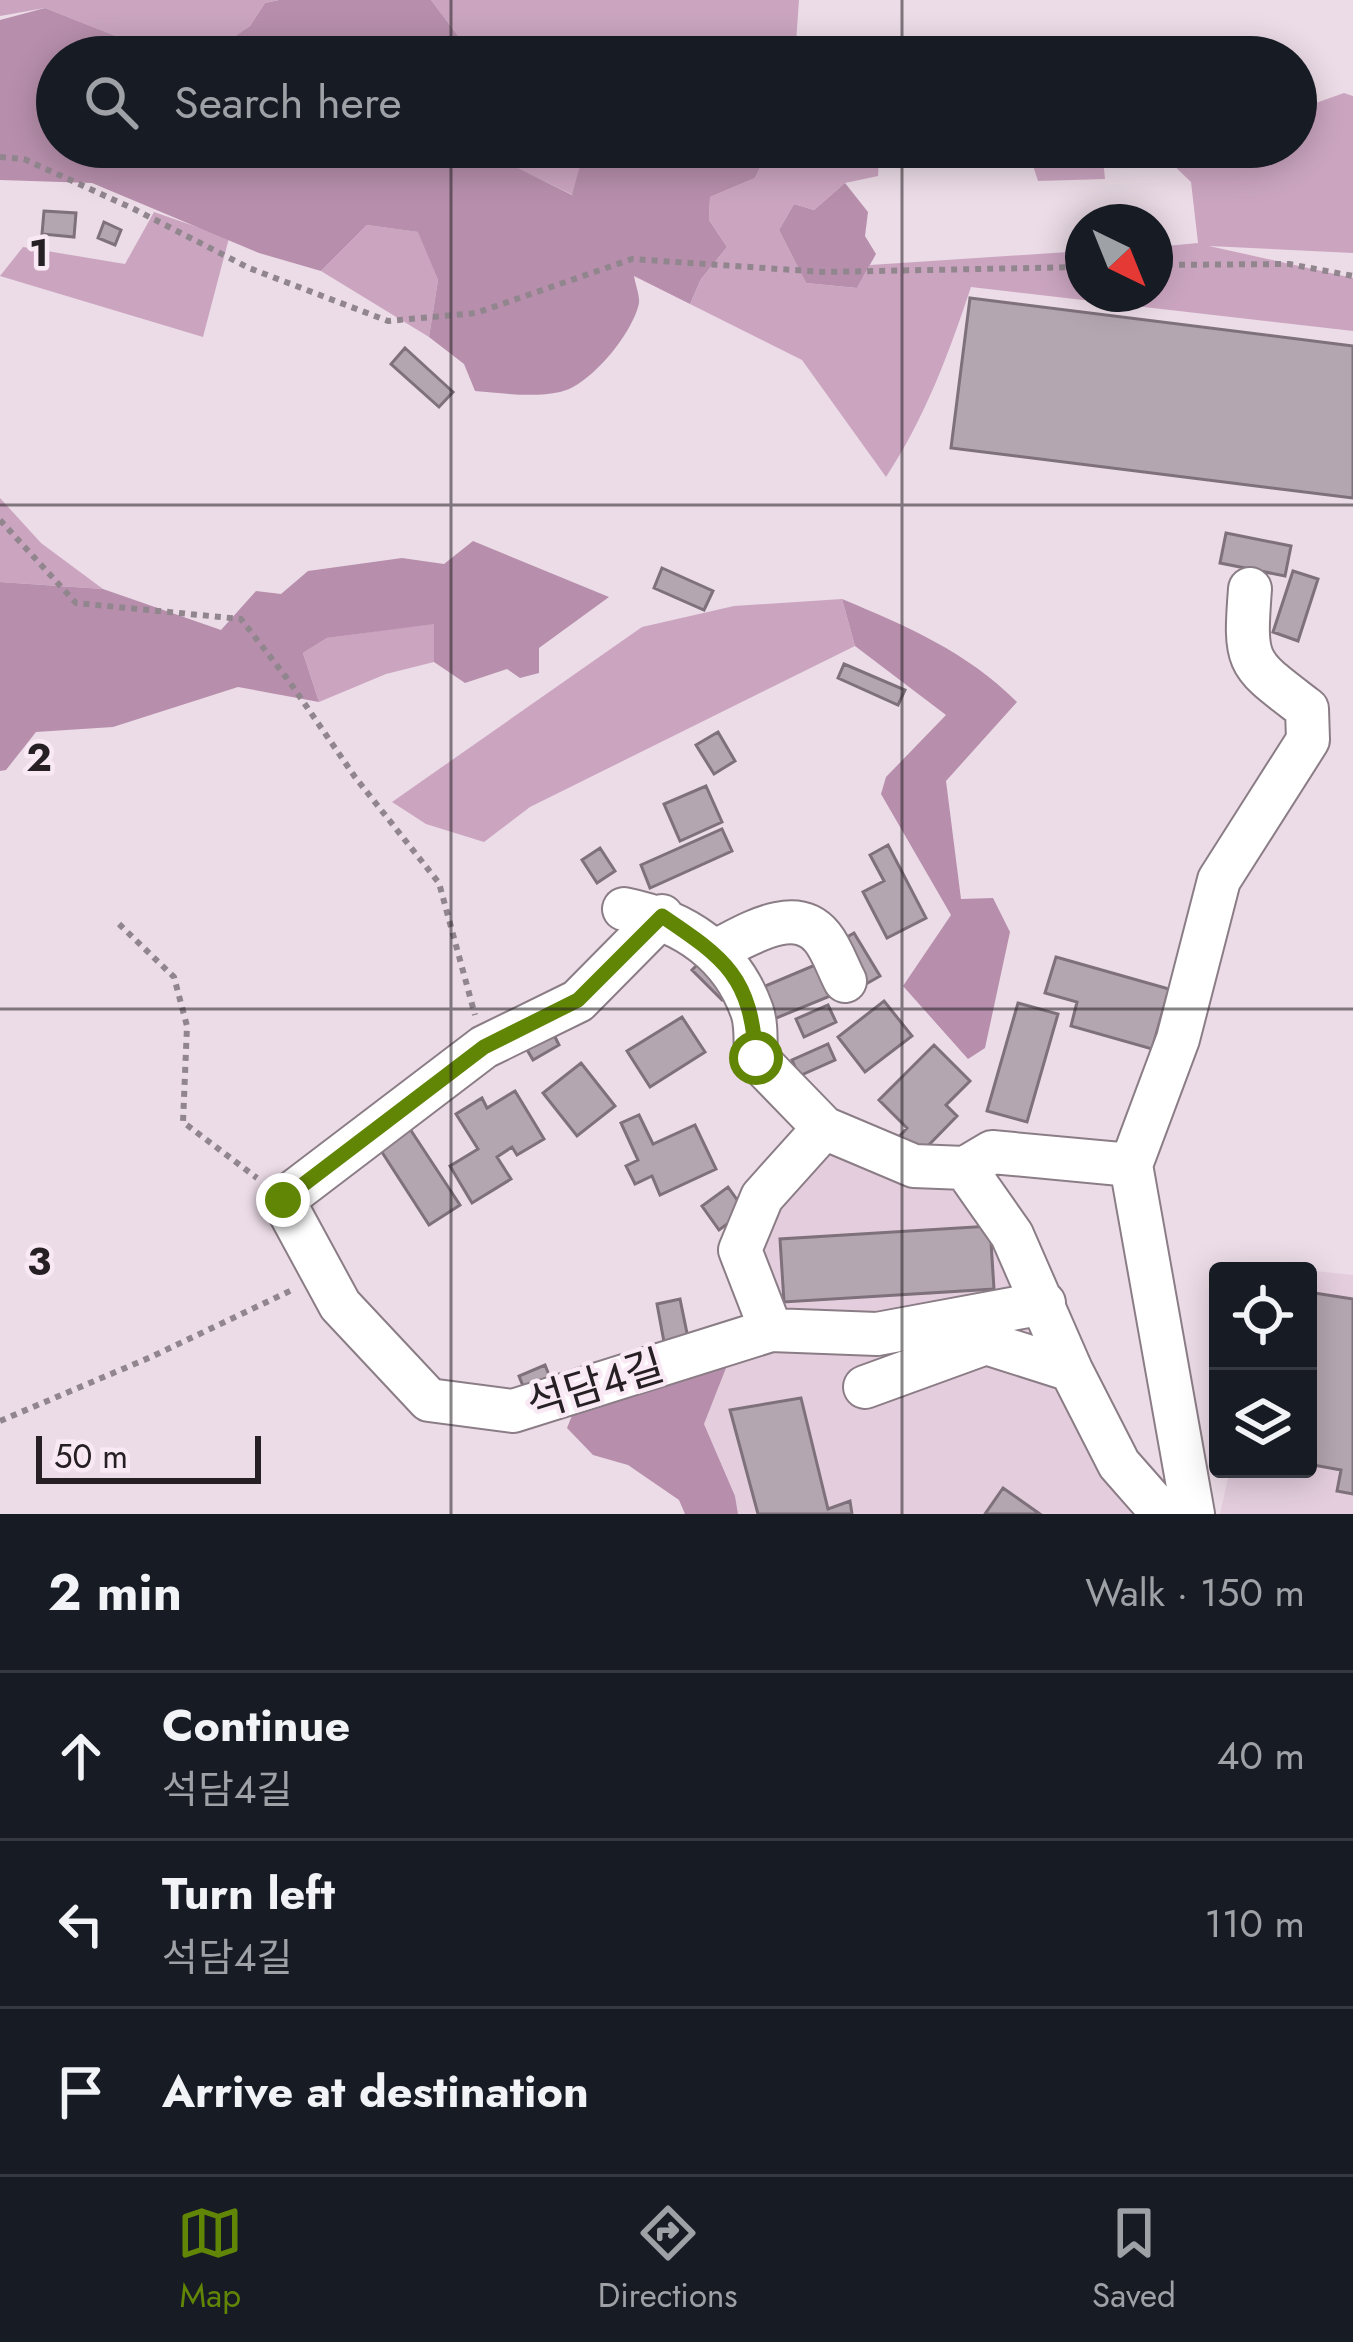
<!DOCTYPE html>
<meta charset="utf-8">
<style>
body{margin:0;font-family:Jost,"Noto Sans KR",sans-serif;background:#20242c;color:#f1f3f6}
.controls{position:absolute;right:36px;bottom:36px;display:grid;overflow:hidden;border-radius:12px;box-shadow:0 6px 30px #0003}
.controls button{width:108px;height:108px;display:grid;place-items:center;padding:0;border:0;border-bottom:3px solid #363941;background:#171b24;color:#f1f3f6;font:60px sans-serif}
.compass{position:absolute;left:1065px;top:204px;width:108px;height:108px;border-radius:50%;background:#171b24;box-shadow:0 6px 30px #0003;rotate:137deg}
.scale{position:absolute;left:36px;bottom:30px;width:225px;box-sizing:border-box;padding-left:12px;border:6px solid #262024;border-top:0;font-size:33px;line-height:42px;white-space:nowrap;color:#262024;-webkit-text-stroke:9px #f9e9f4;paint-order:stroke}
.stop{position:absolute;width:36px;height:36px;margin:-27px;border:9px solid #618505;border-radius:50%;background:#fff}
.stop.end{background:#618505;border-color:#fff;box-shadow:0 3px 12px #0008}
.list{margin:0;padding:0;list-style:none}
h2{display:flex;justify-content:space-between;align-items:center;height:156px;margin:0;padding:0 48px;font-size:51px}
h2 small{font-size:39px;font-weight:400;color:#9ea1a6}
.list li{display:grid;grid-template-columns:78px 1fr auto;gap:36px;align-items:center;box-sizing:border-box;height:168px;padding:0 48px;border-top:3px solid #363941}
.list b{display:block;font-size:45px;white-space:nowrap}
.list p{margin:0;font-size:39px;white-space:nowrap;color:#9ea1a6}
.list em{font-size:39px;font-style:normal;color:#9ea1a6}
.icon{flex:none;width:66px;height:66px;fill:none;stroke:currentColor;stroke-width:2;stroke-linecap:round;stroke-linejoin:round}
.map{position:relative;flex:none;width:1353px;height:1514px;overflow:hidden}
.search{position:absolute;background:#171b24;box-shadow:0 6px 30px #0003;left:36px;right:36px;top:36px;height:132px;display:flex;align-items:center;gap:30px;box-sizing:border-box;padding:0 42px;border-radius:66px;color:#9ea1a6;font-size:45px}
.sheet{height:660px;background:#171b24}
nav{display:flex;justify-content:space-around;align-items:center;box-sizing:border-box;height:168px;border-top:3px solid #363941;background:#171b24;font-size:33px;color:#9ea1a6}
nav a{display:grid;justify-items:center;gap:6px}
nav .on{color:#618505}
.map>svg:first-child{display:block}
</style>
<div class="map">
<svg width="1353" height="1514" viewBox="0 0 1353 1514">
<rect width="100%" height="100%" fill="#ecdce7"/>
<path fill="#e4cede" d="M 830,1121 L 989,1170 L 1133,1456 L 1172,1514 L 738,1514 L 735,1496 L 704,1424 L 728,1363 L 778,1319 L 751,1253 Z
M 1276,1267 L 1353,1275 L 1353,1514 L 1220,1514 L 1230,1469 L 1308,1469 L 1308,1271 L 1275,1271 Z"/>
<path fill="#cba5c0" d="M 0,0 L 279,0 L 265,3 L 250,26 L 204,57 L 169,57 L 45,8 L 0,16 Z
M 431,0 L 799,0 L 795,57 L 474,57 Z
M 1344,93 L 1353,96 L 1353,253 L 1209,246 L 1353,278 L 1353,331 L 971,287 C 949,353 925,418 886,477 L 802,360 L 690,304 L 701,279 L 727,247 L 709,220 L 710,197 L 755,178 L 770,147 L 880,147 L 878,176 L 845,183 L 814,210 L 794,204 L 779,230 L 806,283 L 857,288 L 870,265 L 1083,251 L 1083,294 L 1155,294 L 1155,247 L 1198,243 L 1191,182 L 1164,156 L 1191,147 L 1296,147 L 1296,110 Z
M 499,147 L 585,147 L 573,195 L 511,165 Z
M 1027,147 L 1102,147 L 1105,179 L 1038,181 Z
M 154,212 L 229,238 L 203,337 L 0,276 L 23,247 L 125,264 Z
M 367,225 L 419,232 L 438,280 L 429,337 L 321,271 Z
M 0,498 L 41,543 L 103,589 L 0,582 Z
M 842,599 L 855,646 L 530,807 L 484,842 L 426,824 L 392,802 L 642,627 L 734,606 Z
M 435,623 L 434,662 L 386,674 L 319,702 L 303,653 L 327,638 Z"/>
<path fill="#b78fac" d="M 279,0 L 431,0 L 474,57 L 204,57 L 250,26 L 265,3 Z
M 45,8 L 169,57 L 57,57 L 57,147 L 499,147 L 512,165 L 572,195 L 585,147 L 770,147 L 755,178 L 710,197 L 709,220 L 727,247 L 701,279 L 690,304 L 634,276 C 635,283 640,296 639,303 C 633,333 590,386 560,392 C 533,398 502,393 475,391 L 464,364 L 429,337 L 438,280 L 418,232 L 367,225 L 321,271 L 259,253 L 92,183 L 0,180 L 0,20 Z
M 845,183 L 868,212 L 865,236 L 876,254 L 857,288 L 806,283 L 779,230 L 794,204 L 814,210 Z
M 473,541 L 609,597 L 539,648 L 539,673 L 520,678 L 507,669 L 465,683 L 434,662 L 434,624 L 327,638 L 303,653 L 319,702 L 238,687 L 113,727 L 36,732 L 6,770 L 0,771 L 0,582 L 103,589 L 221,630 L 256,591 L 281,594 L 308,571 L 402,558 L 444,564 Z
M 842,599 C 907,626 967,652 1017,702 L 946,781 L 961,899 L 993,898 L 1010,932 L 985,1048 L 968,1059 L 903,986 L 951,915 L 881,794 L 886,777 L 946,715 L 855,646 Z
M 728,1363 L 704,1424 L 735,1496 L 738,1514 L 685,1514 L 679,1500 L 628,1465 L 593,1455 L 567,1428 L 573,1413 Z"/>
<path fill="#b4a6b0" stroke="#7f717b" stroke-width="3" d="M 44,211 L 76,213 L 74,237 L 42,234 Z
M 104,222 L 121,230 L 115,245 L 98,238 Z
M 970,298 L 1353,346 L 1353,498 L 951,448 Z
M 405,348 L 453,392 L 439,407 L 391,364 Z
M 1226,533 L 1291,546 L 1285,576 L 1220,563 Z
M 662,568 L 713,591 L 704,610 L 654,588 Z
M 1293,571 L 1318,579 L 1298,641 L 1273,632 Z
M 844,664 L 905,690 L 898,705 L 838,678 Z
M 718,732 L 735,761 L 714,774 L 696,745 Z
M 706,786 L 722,822 L 680,841 L 664,804 Z
M 722,829 L 732,851 L 650,888 L 641,865 Z
M 888,845 L 926,918 L 887,938 L 863,892 L 884,881 L 870,855 Z
M 600,848 L 615,871 L 597,883 L 582,860 Z
M 854,933 L 880,976 L 859,988 L 835,944 Z
M 1056,957 L 1169,989 L 1152,1049 L 1071,1026 L 1077,1002 L 1045,993 Z
M 703,959 L 733,989 L 722,1000 L 692,970 Z
M 827,960 L 840,992 L 769,1021 L 756,990 Z
M 884,1001 L 912,1036 L 865,1072 L 838,1037 Z
M 1018,1003 L 1058,1014 L 1027,1122 L 987,1111 Z
M 828,1005 L 836,1022 L 804,1037 L 796,1019 Z
M 682,1017 L 705,1052 L 650,1087 L 627,1051 Z
M 553,1033 L 559,1045 L 533,1060 L 526,1048 Z
M 828,1044 L 835,1060 L 799,1076 L 792,1060 Z
M 934,1045 L 970,1081 L 946,1105 L 957,1116 L 917,1157 L 898,1138 L 907,1128 L 879,1100 Z
M 581,1063 L 615,1106 L 577,1136 L 543,1093 Z
M 515,1091 L 544,1139 L 517,1155 L 512,1147 L 497,1157 L 511,1179 L 472,1203 L 450,1166 L 478,1149 L 456,1114 L 482,1098 L 487,1108 Z
M 639,1115 L 653,1144 L 695,1125 L 716,1169 L 660,1195 L 652,1176 L 635,1184 L 626,1166 L 638,1160 L 621,1123 Z
M 408,1126 L 460,1205 L 429,1225 L 378,1146 Z
M 728,1187 L 745,1211 L 719,1230 L 702,1206 Z
M 990,1226 L 994,1289 L 784,1302 L 780,1239 Z
M 1308,1292 L 1353,1299 L 1353,1494 L 1337,1491 L 1341,1470 L 1308,1464 Z
M 680,1299 L 688,1338 L 664,1342 L 657,1304 Z
M 545,1365 L 551,1380 L 525,1391 L 519,1376 Z
M 801,1398 L 828,1509 L 850,1501 L 852,1514 L 758,1514 L 730,1410 Z
M 1003,1488 L 1040,1514 L 985,1514 Z"/>
<g fill="none" stroke-linecap="round" stroke-linejoin="round">
<defs>
<path id="minor" d="M 624,909 C 684,921 731,952 752,1011 C 757,1025 755,1043 756,1058 L 824,1128 L 914,1166 L 965,1168 L 1012,1235 L 1071,1370 L 1119,1464 L 1163,1514
M 662,916 L 578,1001 L 484,1047 L 283,1200 L 340,1305 L 429,1400 L 513,1411 L 771,1330 L 877,1334 L 1044,1303
M 715,951 C 745,937 794,903 822,937 C 832,949 838,968 845,981
M 1131,1165 L 1193,1514
M 965,1168 L 992,1152 L 1131,1165 L 1178,1039 L 1219,880 L 1308,740 L 1307,709 C 1247,663 1244,666 1250,589
M 771,1330 L 740,1250 L 762,1197 L 824,1128
M 865,1387 L 986,1343 L 1071,1370"/>
</defs>
<use href="#minor" stroke="#8b7d86" stroke-width="46"/>
<path stroke="#91868e" stroke-width="6" stroke-dasharray="6 6" stroke-linecap="butt" d="M 0,157 L 24,159 L 134,209 L 249,268 L 388,321 L 476,313 L 632,259 L 823,272 L 1083,267
M 1155,265 L 1289,264 L 1353,276
M 0,520 L 76,603 L 241,619 L 289,681 L 355,777 L 439,883 L 475,1015
M 119,924 L 174,977 L 187,1026 L 183,1122 L 257,1178
M 0,1421 L 151,1357 L 294,1289"/>
<use href="#minor" stroke="#fff" stroke-width="42"/>
</g>
<g fill="none" stroke-linecap="round" stroke-linejoin="round">
<path stroke="#618505" stroke-width="15" d="M 283,1200 L 484,1047 L 578,1000 L 662,916 C 726,959 751,977 756,1058"/>
</g>
<path fill="none" stroke="#262024" stroke-width="3" stroke-opacity="0.55" d="M 451,0 L 451,57M 902,0 L 902,57M 451,147 L 451,1514M 902,147 L 902,1514M 0,505 L 1353,505M 0,1009 L 1353,1009"/>
<g text-anchor="middle" stroke-width="9" stroke-linejoin="round" paint-order="stroke">
<g font-size="42" fill="#262024" stroke="#f9e9f4">
<text transform="translate(595 1384) rotate(-17)" y="15">석담4길</text>
</g>
</g>
<g font-size="39" text-anchor="middle" font-weight="bold" fill="#262024" stroke="#f9e9f4" stroke-width="9" stroke-linejoin="round" paint-order="stroke">
<text x="39" y="266">1</text>
<text x="39" y="771">2</text>
<text x="39" y="1275">3</text>
</g>
</svg>
<div class="controls">
<button><svg class="icon" aria-label="locate" viewBox="0 0 24 24"><circle cx="12" cy="12" r="6"/><path d="M12 2v4M12 18v4M2 12h4M18 12h4"/></svg></button>
<button><svg class="icon" aria-label="layers" viewBox="0 0 24 24"><path d="M12 4l9 5-9 5-9-5zM3 14l9 5 9-5"/></svg></button>
</div>
<svg class="compass" viewBox="-18 -18 36 36"><path d="M0-13l5 13h-10z" fill="#e53935"/><path d="M0 13l5-13h-10z" fill="#9ea1a6"/></svg>
<div class="scale">50 m</div>
<div class="stop" style="left:756px;top:1058px"></div>
<div class="stop end" style="left:283px;top:1200px"></div>
<div class="search"><svg class="icon" aria-label="search" viewBox="0 0 24 24"><circle cx="10" cy="10" r="6"/><path d="M15 15l6 6"/></svg>Search here</div>
</div>
<section class="sheet">
<h2>2 min<small>Walk · 150 m</small></h2>
<ul class="list">
<li><svg class="icon" aria-label="ahead" viewBox="0 0 24 24"><path d="M12 20V5M6 11l6-6 6 6"/></svg><div><b>Continue</b><p>석담4길</p></div><em>40 m</em></li>
<li><svg class="icon" aria-label="left" viewBox="0 0 24 24"><path d="M17 20v-9H6M10 6l-5 5 5 5"/></svg><div><b>Turn left</b><p>석담4길</p></div><em>110 m</em></li>
<li><svg class="icon" aria-label="arrive" viewBox="0 0 24 24"><path d="M6 21V4h12l-3 4 3 4H6"/></svg><div><b>Arrive at destination</b></div></li>
</ul>
</section>
<nav>
<a class="on"><svg class="icon" aria-label="map" viewBox="0 0 24 24"><path d="M3 6l6-2 6 2 6-2v14l-6 2-6-2-6 2zM9 4v14M15 6v14"/></svg>Map</a>
<a><svg class="icon" aria-label="directions" viewBox="0 0 24 24"><path d="M12 3l9 9-9 9-9-9zM9 14v-3h6M13 9l2 2-2 2"/></svg>Directions</a>
<a><svg class="icon" aria-label="saved" viewBox="0 0 24 24"><path d="M7 4h10v16l-5-4-5 4z"/></svg>Saved</a>
</nav>
